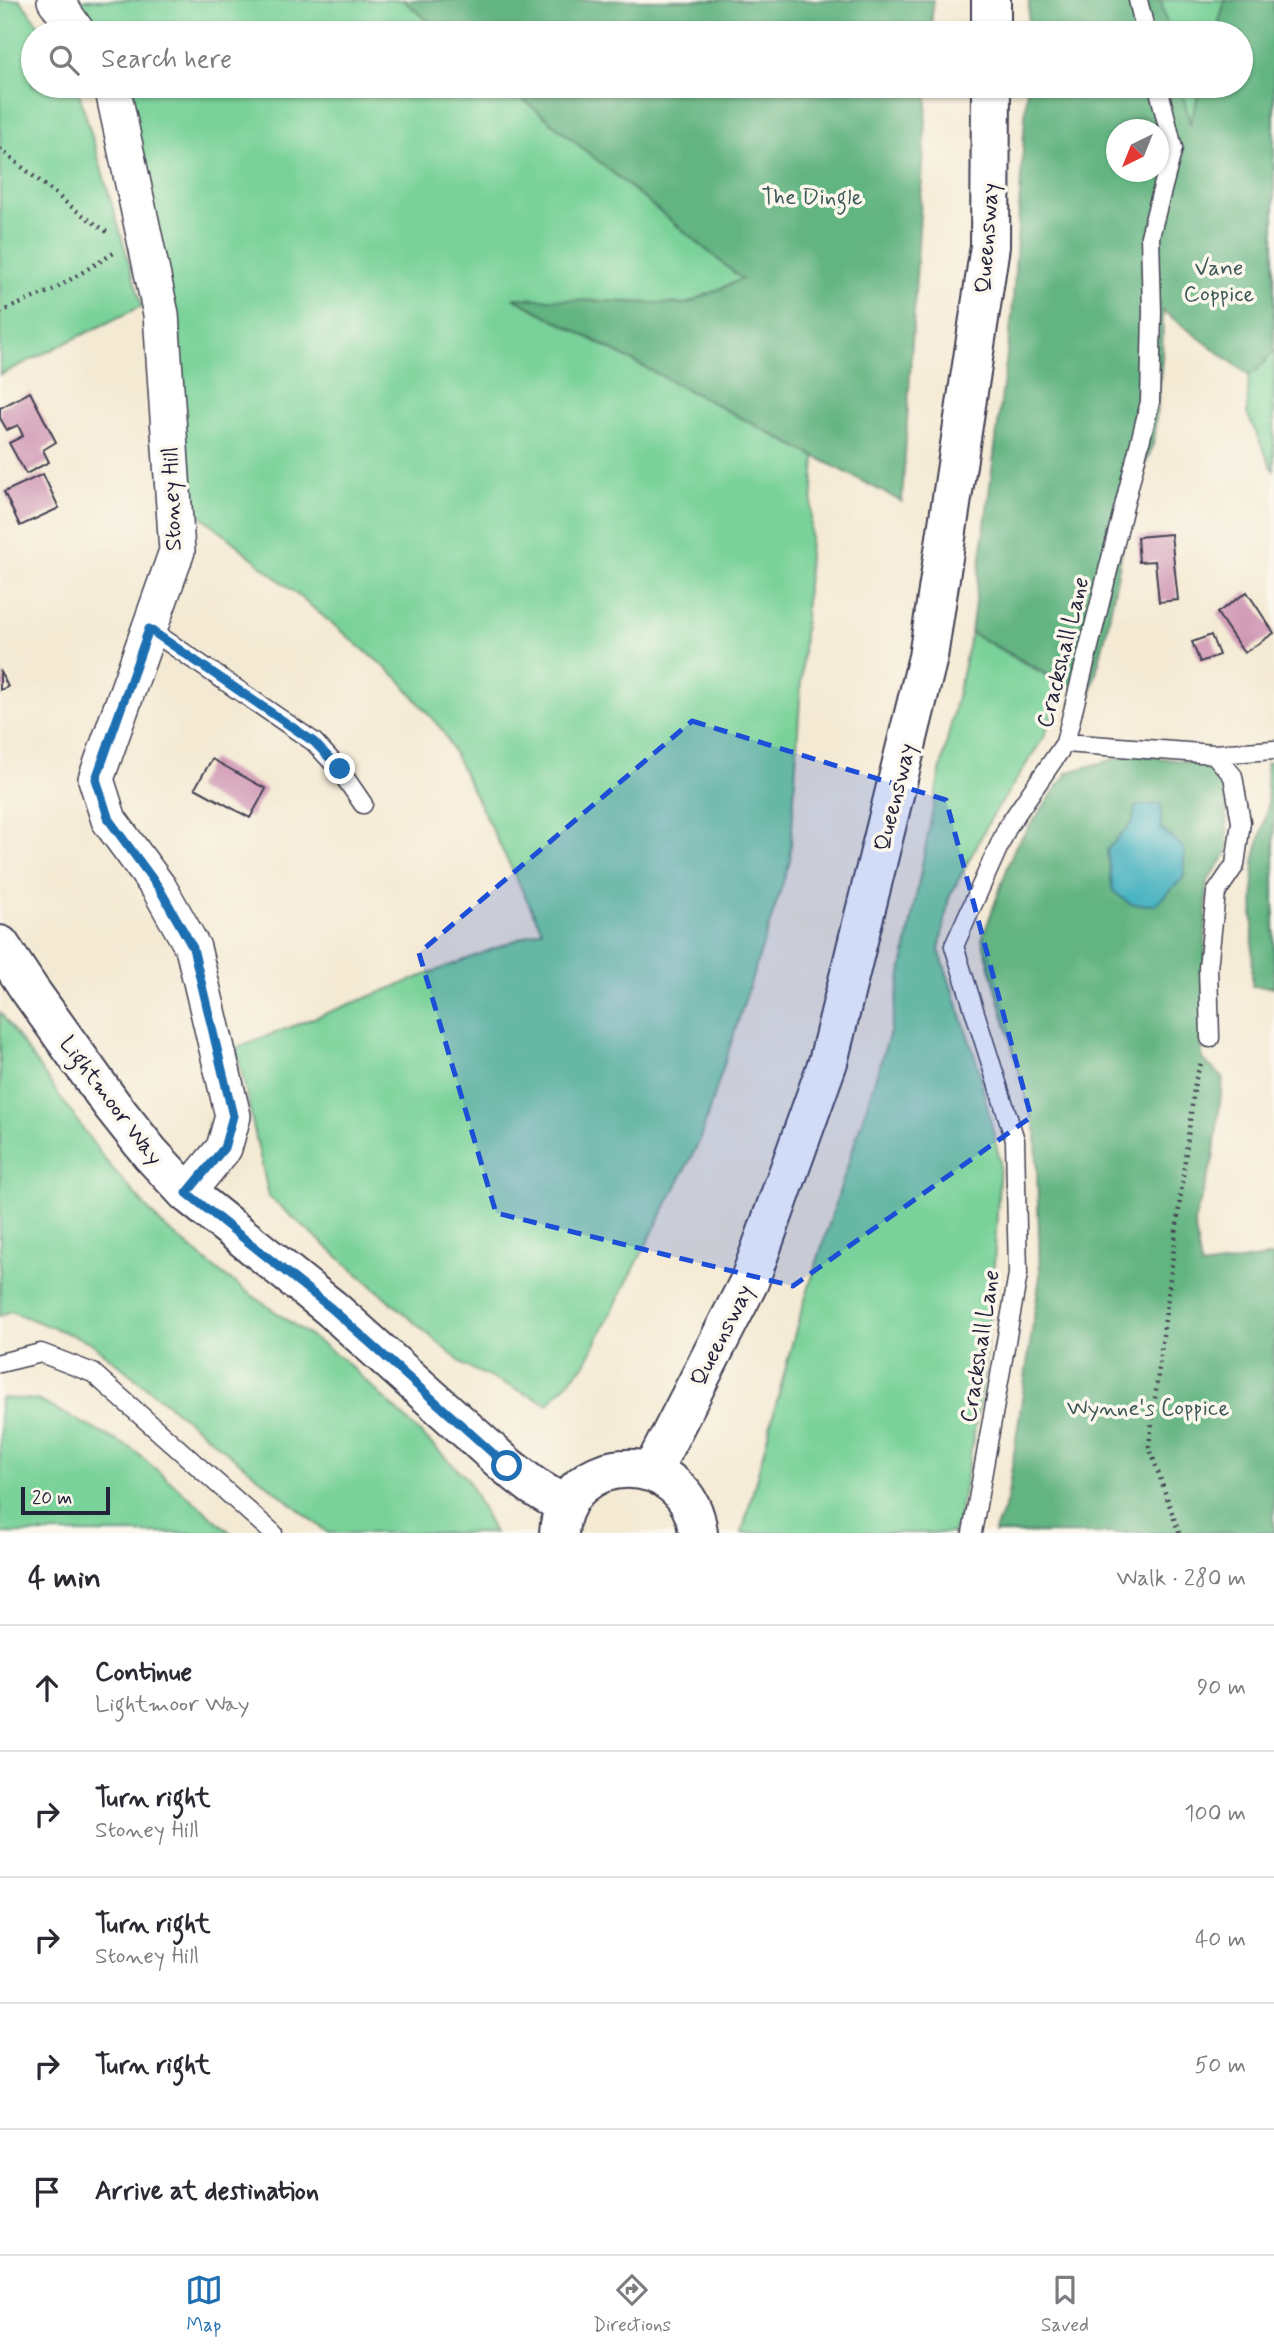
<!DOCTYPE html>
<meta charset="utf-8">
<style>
body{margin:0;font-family:Mynerve,sans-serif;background:#f7f7f7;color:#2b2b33}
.compass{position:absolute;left:1106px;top:119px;width:63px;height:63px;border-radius:50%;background:#fff;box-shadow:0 2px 5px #0004;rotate:223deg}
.scale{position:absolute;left:21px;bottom:18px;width:89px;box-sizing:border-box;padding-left:7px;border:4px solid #22223b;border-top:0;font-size:19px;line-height:24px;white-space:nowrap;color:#22223b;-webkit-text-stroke:5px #fbf7ec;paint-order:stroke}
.stop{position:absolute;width:21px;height:21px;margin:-16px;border:5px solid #1f6fb2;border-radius:50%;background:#fff}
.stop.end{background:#1f6fb2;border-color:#fff;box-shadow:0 2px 7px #0008}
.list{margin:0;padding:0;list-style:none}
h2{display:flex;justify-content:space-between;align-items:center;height:91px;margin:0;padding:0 28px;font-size:30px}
h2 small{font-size:23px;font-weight:400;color:#7c7c81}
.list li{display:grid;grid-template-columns:46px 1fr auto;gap:21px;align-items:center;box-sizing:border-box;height:126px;padding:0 28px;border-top:2px solid #e1e1e2}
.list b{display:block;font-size:26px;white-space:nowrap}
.list p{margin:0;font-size:23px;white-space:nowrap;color:#7c7c81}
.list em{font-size:23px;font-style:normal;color:#7c7c81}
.icon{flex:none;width:38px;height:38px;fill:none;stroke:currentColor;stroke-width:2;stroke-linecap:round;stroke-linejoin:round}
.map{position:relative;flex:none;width:1274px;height:1533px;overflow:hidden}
.search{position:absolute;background:#fff;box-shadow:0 2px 5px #0004;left:21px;right:21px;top:21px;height:77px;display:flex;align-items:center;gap:18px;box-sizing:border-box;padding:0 24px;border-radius:38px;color:#7c7c81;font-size:26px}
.sheet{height:721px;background:#fff}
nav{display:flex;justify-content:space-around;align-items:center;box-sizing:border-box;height:98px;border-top:2px solid #e1e1e2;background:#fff;font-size:19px;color:#7c7c81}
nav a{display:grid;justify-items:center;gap:4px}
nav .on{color:#1f6fb2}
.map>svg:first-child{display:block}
</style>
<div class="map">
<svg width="1274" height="1533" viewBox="0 0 1274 1533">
<rect width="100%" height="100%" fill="#fbf7ec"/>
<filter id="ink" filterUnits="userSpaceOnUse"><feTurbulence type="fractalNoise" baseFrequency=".0143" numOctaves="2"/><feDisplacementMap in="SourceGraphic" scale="14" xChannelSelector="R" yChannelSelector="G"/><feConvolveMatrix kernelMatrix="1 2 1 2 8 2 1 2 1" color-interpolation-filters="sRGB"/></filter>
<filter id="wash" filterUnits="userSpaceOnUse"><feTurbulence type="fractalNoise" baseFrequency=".00686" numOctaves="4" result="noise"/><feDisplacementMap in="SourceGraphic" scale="28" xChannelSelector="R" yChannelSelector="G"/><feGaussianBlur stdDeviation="1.57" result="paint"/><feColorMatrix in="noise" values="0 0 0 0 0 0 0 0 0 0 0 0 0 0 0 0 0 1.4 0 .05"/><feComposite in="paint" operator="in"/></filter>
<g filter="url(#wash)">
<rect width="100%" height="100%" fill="#f4ead4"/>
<path fill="#79d299" stroke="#4e7a6a" stroke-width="2" d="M 0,0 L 20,0 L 45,33 L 33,33 L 33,86 L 77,86 L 142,306 L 0,375 Z
M 78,0 L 403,0 L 443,33 L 102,33 Z
M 1161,0 L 1225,0 L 1216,33 L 1169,33 Z
M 130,86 L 507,86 L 742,279 L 686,304 L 519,301 L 815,457 L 790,861 L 699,1142 L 585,1364 L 548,1404 L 465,1366 L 269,1197 L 236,1048 L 542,930 L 443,731 L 398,678 L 192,508 Z
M 1181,86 L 1201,86 L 1190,126 Z
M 1274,351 L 1274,472 L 1247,413 L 1249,375 L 1258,369 Z
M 971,633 L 1063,685 L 1044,737 L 990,820 L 949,898 L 939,950 L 977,1063 L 1000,1161 L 994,1266 L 982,1388 L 958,1523 L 952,1533 L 742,1533 L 797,1325 L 890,1032 L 938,782 Z
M 0,1012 L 105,1160 L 161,1224 L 222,1274 L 344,1360 L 467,1478 L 494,1533 L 328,1533 L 90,1342 L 10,1311 L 0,1316 Z
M 0,1398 L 38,1400 L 131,1448 L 231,1533 L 0,1533 Z"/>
<path fill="#62b481" stroke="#426b5e" stroke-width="2" fill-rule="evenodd" d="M 403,0 L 933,0 L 931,33 L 443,33 Z
M 1029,0 L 1161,0 L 1169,33 L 1028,33 Z
M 1225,0 L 1274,0 L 1274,351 L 1258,369 L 1249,375 L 1163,311 L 1162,358 L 1153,444 L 1131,504 L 1107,629 L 1090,697 L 971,633 L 1012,316 L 1027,86 L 1181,86 L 1190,124 L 1201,86 L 1241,86 L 1241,33 L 1216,33 ZM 1116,130 L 1158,130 L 1158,172 L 1116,172 Z
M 507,86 L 928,86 L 902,502 L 513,298 L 686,304 L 742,279 Z
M 1133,754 L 1211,765 L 1225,791 L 1228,852 L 1207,882 L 1202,1059 L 1223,1078 L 1213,1160 L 1194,1222 L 1201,1267 L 1274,1256 L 1274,1533 L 994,1533 L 1007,1501 L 1040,1276 L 1036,1133 L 982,939 L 1015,847 L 1068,772 ZM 1132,823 L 1113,891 L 1107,850 Z
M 1274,762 L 1274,987 L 1252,986 L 1254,862 L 1268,806 L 1266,763 Z"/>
<path fill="#42b0bf" stroke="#32697d" stroke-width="2" d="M 1161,804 L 1161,829 L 1184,848 L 1184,877 L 1155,905 L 1130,904 L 1113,891 L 1107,850 L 1132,823 L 1136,806 Z"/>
<g id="blocks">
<path fill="#cf95b3" d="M 30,392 L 56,442 L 43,450 L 49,462 L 26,474 L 9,443 L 23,436 L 18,425 L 7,430 L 0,418 L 0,408 Z
M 43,474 L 59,508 L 20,526 L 4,492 Z
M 1171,534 L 1178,600 L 1159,602 L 1155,561 L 1139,562 L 1137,537 Z
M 1247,592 L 1274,633 L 1244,653 L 1217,613 Z
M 1211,635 L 1219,655 L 1200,662 L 1192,642 Z
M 0,670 L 8,687 L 0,690 Z
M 212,759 L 266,789 L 250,818 L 195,788 Z"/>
</g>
</g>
<g filter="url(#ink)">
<use href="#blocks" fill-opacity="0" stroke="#424052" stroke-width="2"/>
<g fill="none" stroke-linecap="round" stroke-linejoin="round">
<defs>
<path id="service" d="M 1138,0 L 1146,33
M 149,629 L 314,742 L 339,769 L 363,804
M 1065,743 L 1214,754 L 1233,776 L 1241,822 L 1235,865 L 1216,893 L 1208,968 L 1210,1038
M 1214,754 L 1274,750
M 0,1363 L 41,1353 L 93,1373 L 273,1533
M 972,1533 L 1018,1274 L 1015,1140 L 954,946 L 1008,826 L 1065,743 L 1150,402 L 1152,311 L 1150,236 L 1173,148 L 1158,86"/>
<path id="minor" d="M 55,0 L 78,33
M 112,86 L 161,314 L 177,551 L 96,779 L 109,820 L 159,888 L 193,948 L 233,1116 L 224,1148 L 187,1193"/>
<path id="tertiary" d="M 0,945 L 29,989 L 112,1105 L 150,1153 L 187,1193 L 331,1308 L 507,1466 L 533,1486 L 566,1506"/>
<path id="primary" d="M 991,33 L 991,0
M 652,1471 L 749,1282 L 828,1062 L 928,657 L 990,246 L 991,86
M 559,1533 C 565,1448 689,1447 698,1533"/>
</defs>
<use href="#service" stroke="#424052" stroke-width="21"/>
<use href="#minor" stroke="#424052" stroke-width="38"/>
<use href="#tertiary" stroke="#424052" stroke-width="42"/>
<use href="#primary" stroke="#424052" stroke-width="42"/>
<path stroke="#424052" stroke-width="4.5" stroke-dasharray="2 5" stroke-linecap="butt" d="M 0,149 L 74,209 L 110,234
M 0,312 L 55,289 L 117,251
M 1179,1533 L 1149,1446 L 1195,1081 L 1202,1060"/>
<use href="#service" stroke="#fff" stroke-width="18"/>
<use href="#minor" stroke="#fff" stroke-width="35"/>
<use href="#tertiary" stroke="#fff" stroke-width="38"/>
<use href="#primary" stroke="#fff" stroke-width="38"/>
</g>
</g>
<g fill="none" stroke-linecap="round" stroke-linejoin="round" filter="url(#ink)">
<path stroke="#1f6fb2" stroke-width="9" d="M 340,769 L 314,742 L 149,629 L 96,779 L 109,820 L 159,888 L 193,948 L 233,1116 L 224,1148 L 187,1193 L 331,1308 L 507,1466"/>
</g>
<path fill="#1d4ed8" fill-opacity="0.2" stroke="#1d4ed8" stroke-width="5" stroke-dasharray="14 9" stroke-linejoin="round" d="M 692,721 L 946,800 L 1031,1117 L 793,1286 L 496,1213 L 419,953 Z"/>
<g text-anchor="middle" stroke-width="7" stroke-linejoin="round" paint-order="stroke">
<g font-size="23" fill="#3c5757" stroke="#fbf7ec">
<text x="812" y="204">The Dingle</text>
<text x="1219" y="275">Vane<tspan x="1219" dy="26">Coppice</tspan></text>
<text x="1148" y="1415">Wynne's Coppice</text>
</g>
<g font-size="23" fill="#22223b" stroke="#fbf7ec">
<text transform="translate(986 238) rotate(-86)" y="8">Queensway</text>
<text transform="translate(171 499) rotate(-92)" y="8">Stoney Hill</text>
<text transform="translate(1062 652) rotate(-76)" y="8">Crackshall Lane</text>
<text transform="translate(894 797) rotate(-76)" y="8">Queensway</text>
<text transform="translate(112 1100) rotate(53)" y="8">Lightmoor Way</text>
<text transform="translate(721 1335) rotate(-63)" y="8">Queensway</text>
<text transform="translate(979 1346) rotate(-81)" y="8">Crackshall Lane</text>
</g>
</g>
</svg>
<svg class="compass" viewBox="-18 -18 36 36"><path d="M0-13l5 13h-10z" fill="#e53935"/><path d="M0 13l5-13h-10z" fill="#7c7c81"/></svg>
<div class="scale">20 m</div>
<div class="stop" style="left:507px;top:1466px"></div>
<div class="stop end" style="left:340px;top:769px"></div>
<div class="search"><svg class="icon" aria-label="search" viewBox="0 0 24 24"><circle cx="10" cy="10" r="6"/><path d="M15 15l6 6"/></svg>Search here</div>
</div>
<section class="sheet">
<h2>4 min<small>Walk · 280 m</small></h2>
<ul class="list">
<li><svg class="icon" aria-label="ahead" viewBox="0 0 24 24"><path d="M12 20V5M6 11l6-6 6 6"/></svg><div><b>Continue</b><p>Lightmoor Way</p></div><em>90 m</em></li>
<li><svg class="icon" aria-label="right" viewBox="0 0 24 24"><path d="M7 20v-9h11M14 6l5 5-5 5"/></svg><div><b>Turn right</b><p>Stoney Hill</p></div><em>100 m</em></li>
<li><svg class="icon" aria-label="right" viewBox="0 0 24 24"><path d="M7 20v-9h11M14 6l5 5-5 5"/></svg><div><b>Turn right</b><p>Stoney Hill</p></div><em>40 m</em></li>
<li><svg class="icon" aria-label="right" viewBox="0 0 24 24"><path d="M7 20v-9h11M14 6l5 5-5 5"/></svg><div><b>Turn right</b></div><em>50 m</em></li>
<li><svg class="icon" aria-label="arrive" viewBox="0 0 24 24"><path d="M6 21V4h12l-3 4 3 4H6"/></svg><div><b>Arrive at destination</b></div></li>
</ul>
</section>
<nav>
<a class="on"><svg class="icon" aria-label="map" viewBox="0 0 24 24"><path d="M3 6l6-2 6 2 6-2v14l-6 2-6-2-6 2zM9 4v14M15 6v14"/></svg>Map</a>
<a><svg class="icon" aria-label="directions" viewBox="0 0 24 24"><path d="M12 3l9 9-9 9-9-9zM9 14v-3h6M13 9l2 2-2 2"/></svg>Directions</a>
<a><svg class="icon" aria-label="saved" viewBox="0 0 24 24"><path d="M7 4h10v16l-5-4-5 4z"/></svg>Saved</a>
</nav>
